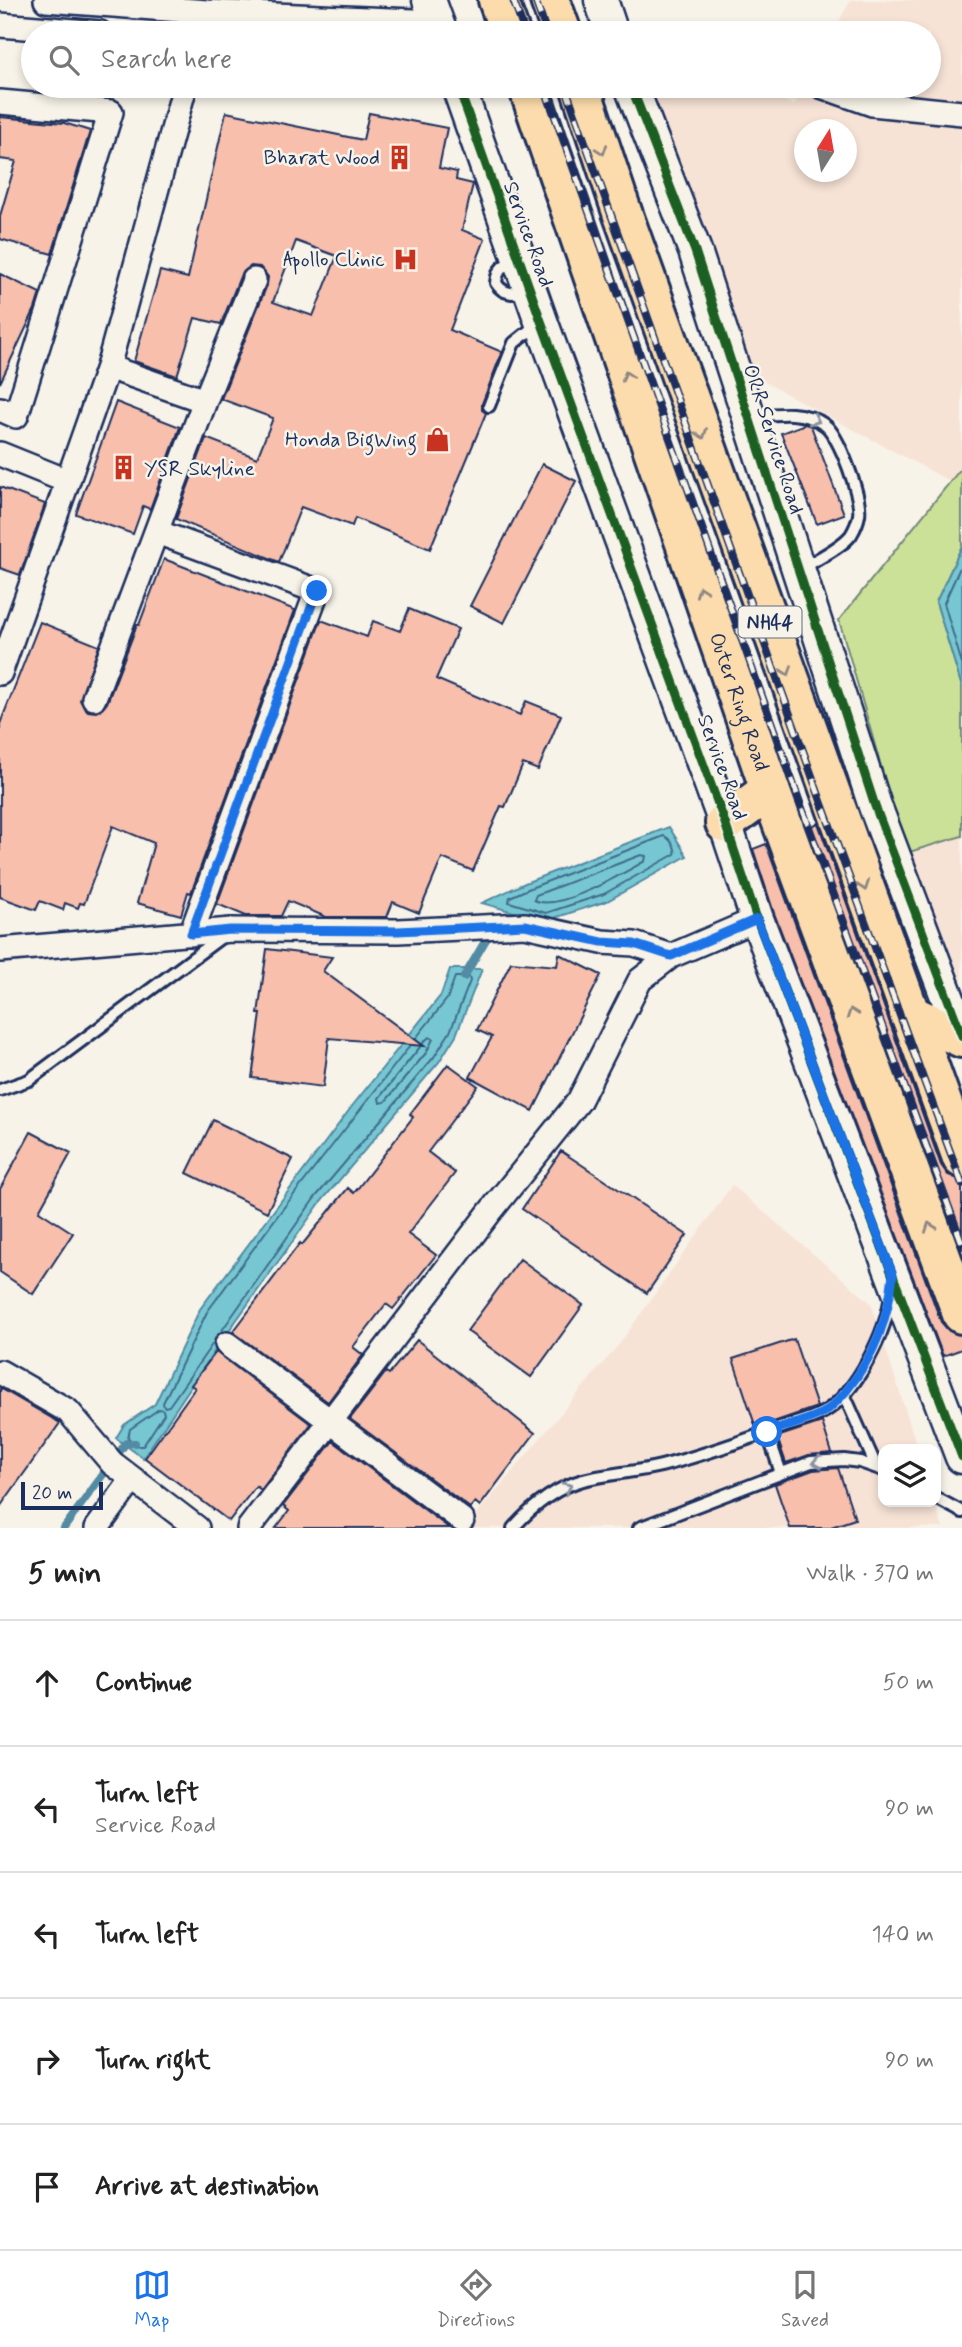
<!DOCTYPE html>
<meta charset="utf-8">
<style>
body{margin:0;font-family:Mynerve,sans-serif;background:#f2f2f2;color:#222}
.controls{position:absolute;right:21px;bottom:21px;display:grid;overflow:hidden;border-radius:14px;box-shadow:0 4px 10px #0003}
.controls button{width:63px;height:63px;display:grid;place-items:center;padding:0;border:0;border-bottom:2px solid #e0e0e0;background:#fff;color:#222;font:35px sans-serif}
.compass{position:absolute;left:794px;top:119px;width:63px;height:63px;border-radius:50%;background:#fff;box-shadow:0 4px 10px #0003;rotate:11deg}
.scale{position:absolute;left:21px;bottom:18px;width:82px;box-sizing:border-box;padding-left:7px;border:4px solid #1b2f5e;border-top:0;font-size:19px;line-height:24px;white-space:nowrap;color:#1b2f5e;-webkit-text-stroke:5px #f7f3e8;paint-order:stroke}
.stop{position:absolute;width:21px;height:21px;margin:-16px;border:5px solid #1a73e8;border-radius:50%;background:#fff}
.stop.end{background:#1a73e8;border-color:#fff;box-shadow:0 2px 7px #0008}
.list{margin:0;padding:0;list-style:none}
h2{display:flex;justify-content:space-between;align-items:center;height:91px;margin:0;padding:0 28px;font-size:30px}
h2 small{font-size:23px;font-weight:400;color:#767676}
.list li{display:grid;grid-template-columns:46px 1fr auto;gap:21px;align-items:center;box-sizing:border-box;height:126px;padding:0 28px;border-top:2px solid #e0e0e0}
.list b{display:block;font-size:26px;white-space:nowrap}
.list p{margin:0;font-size:23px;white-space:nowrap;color:#767676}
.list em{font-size:23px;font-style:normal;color:#767676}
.icon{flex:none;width:38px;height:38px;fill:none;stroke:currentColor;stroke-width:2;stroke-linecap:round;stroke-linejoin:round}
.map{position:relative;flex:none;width:962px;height:1528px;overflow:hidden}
.search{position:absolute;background:#fff;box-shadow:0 4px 10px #0003;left:21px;right:21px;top:21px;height:77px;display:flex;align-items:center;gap:18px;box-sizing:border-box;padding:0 24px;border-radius:38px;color:#767676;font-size:26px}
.sheet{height:721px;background:#fff}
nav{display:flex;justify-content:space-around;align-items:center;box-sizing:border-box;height:98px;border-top:2px solid #e0e0e0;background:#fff;font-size:19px;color:#767676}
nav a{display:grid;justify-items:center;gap:4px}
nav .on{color:#1a73e8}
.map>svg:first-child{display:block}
</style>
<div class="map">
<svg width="962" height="1528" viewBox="0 0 962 1528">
<rect width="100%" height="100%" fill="#f7f3e8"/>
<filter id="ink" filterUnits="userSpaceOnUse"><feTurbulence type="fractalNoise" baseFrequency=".0143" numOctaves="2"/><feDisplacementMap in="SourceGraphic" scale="14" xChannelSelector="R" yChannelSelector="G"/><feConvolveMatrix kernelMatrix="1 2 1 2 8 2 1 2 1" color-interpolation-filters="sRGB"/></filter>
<g filter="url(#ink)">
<path fill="#f7e3d6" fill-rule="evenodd" d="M 851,0 L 962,0 L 962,467 L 951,482 L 746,372 L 642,86 L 748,86 L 794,105 L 804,86 L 929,86 L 929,33 L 832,33 ZM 804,130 L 846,130 L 846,172 L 804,172 Z
M 962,836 L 962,997 L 906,853 Z
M 732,1185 L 871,1303 L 918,1449 L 883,1449 L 883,1502 L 934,1502 L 943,1528 L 465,1528 L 620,1343 Z"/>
<path fill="#cbe197" stroke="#73887a" stroke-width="2" d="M 962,467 L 962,546 L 936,602 L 962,687 L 962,836 L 906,853 L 839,620 Z"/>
<path fill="#77c7d2" stroke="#528aa4" stroke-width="2" d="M 962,546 L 962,687 L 936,602 Z
M 669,827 L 687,856 L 607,901 L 545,921 L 482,903 L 525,883 Z
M 450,969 L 482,969 L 456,1035 L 439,1062 L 320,1203 L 218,1346 L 143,1458 L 116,1438 L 124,1425 L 155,1404 L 200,1309 L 353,1105 L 441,995 Z"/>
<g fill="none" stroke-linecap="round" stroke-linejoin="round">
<path stroke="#406c8c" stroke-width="2" d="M 962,563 L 944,603 L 962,664
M 664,836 C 670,838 677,849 675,854 L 604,894 L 546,913 L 509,902 L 510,897 L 528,889 Z
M 641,855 L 646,856 L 645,861 C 623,873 557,913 534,900 L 536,895 Z
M 409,1047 L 278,1215 L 207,1312 L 163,1403 L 164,1407 L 169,1406 L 314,1199 L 434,1057 L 450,1032 L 470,981 L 469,977 L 455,977 L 447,999 L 416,1038
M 420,1047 L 379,1098 L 380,1103 L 385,1102 L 426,1053 L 433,1039 L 429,1037 L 423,1043
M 159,1409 L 163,1410 L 164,1414 L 143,1446 L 139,1446 L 128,1438 L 130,1429 Z"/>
<path stroke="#528aa4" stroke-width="8" d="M 464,977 L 491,931
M 64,1528 L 126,1443 L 135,1443"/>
</g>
<path fill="#f7bfac" stroke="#1b2f5e" stroke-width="2" fill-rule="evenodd" d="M 226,112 L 363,140 L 369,113 L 447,128 L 439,168 L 457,172 L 456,180 L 473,184 L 462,230 L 485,239 L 450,330 L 502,352 L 482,404 L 482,410 L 486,413 L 430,549 L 355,518 L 352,526 L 301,507 L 279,562 L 176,519 L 206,438 L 257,458 L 273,418 L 221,399 L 267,285 L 268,277 L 260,267 L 251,266 L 241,274 L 221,324 L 195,318 L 177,376 L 134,361 L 160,271 L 188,278 ZM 296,241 L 337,256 L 313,316 L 273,302 Z
M 0,117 L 64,123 L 90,131 L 52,254 L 0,239 L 0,216 L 16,161 L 0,159 Z
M 0,274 L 40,293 L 35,309 L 0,383 Z
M 116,402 L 180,427 L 150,509 L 143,506 L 133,534 L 76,514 Z
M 805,424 L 811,426 L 844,514 L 817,524 L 781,433 Z
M 542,464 L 576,481 L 504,623 L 470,606 Z
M 0,487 L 45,504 L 20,575 L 0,568 Z
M 164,559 L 295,610 L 191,893 L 188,892 L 181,915 L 137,903 L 154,843 L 113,826 L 84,904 L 80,903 L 78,908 L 65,903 L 63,910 L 40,901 L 36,910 L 0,897 L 0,724 L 40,622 L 99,646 L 80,700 L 83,706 L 88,711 L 96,712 L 102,709 L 107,703 L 137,625 L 139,625 Z
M 409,609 L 458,629 L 436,679 L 520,715 L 526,701 L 561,715 L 538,770 L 523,764 L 505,807 L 501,806 L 473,871 L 442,858 L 419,913 L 393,902 L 387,917 L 326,917 L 288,901 L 281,916 L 246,916 L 217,904 L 321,620 L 367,637 L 373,621 L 400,631 Z
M 818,823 L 941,1165 L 948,1175 L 962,1179 L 962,1250 L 807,828 Z
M 766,844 L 941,1322 L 949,1331 L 962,1335 L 962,1349 L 943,1356 L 774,913 L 753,849 Z
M 267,949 L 332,957 L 323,971 L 424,1046 L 329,1038 L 323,1087 L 252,1078 L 261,1014 L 258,1014 Z
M 559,954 L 601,975 L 533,1111 L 470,1077 L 492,1037 L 477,1030 L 511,962 L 557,966 Z
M 448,1064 L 478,1086 L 428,1152 L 455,1173 L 408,1234 L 436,1255 L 393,1309 L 386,1304 L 353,1347 L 363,1355 L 328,1402 L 233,1332 L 300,1243 L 302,1245 L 348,1188 L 354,1193 L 413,1117 L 410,1114 Z
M 213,1120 L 293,1159 L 267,1212 L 187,1173 Z
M 31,1132 L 71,1153 L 39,1211 L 73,1233 L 33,1294 L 0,1272 L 0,1189 Z
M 561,1151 L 687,1235 L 647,1293 L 522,1209 Z
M 520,1259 L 583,1305 L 531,1377 L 467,1331 Z
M 794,1339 L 817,1407 L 756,1428 L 733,1359 Z
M 417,1340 L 535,1433 L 480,1506 L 475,1502 L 470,1508 L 350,1419 L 386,1372 L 389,1374 Z
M 216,1352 L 311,1424 L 261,1490 L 256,1486 L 229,1521 L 145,1458 L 195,1388 L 191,1385 Z
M 0,1388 L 60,1423 L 0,1507 Z
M 822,1422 L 832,1453 L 809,1455 L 786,1463 L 777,1437 Z
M 333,1441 L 449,1528 L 276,1528 L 289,1511 L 283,1506 Z
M 838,1468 L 855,1519 L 828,1528 L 790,1528 L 775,1484 L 813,1470 Z"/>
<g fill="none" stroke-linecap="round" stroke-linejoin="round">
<defs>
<path id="lane" d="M 517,260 C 504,264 497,269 496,283 C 504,296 516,294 528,290
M 489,406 L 514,343 L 539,323
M 751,417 C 776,414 803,409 825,425 C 839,435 862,498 859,515 C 858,521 854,530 851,535 C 841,548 815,560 801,569
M 0,1090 L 29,1080 L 224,935
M 844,1394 L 876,1466
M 767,1432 L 781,1473
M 936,1498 L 962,1512
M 513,1528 C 532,1507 554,1488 583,1480 C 607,1474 636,1472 661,1466 C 701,1456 740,1442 779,1428 C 793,1423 811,1420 824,1412 C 857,1393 887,1331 891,1294
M 639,1528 L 811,1462 L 844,1460 L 860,1462 L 883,1470"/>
<path id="street" d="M 46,0 L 207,12 L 437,22
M 0,25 L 100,33
M 821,86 L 872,104 L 962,113
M 0,102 L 111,112 L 16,416 L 0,409
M 108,367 L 205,401
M 0,454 L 67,481
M 157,532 L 317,591 L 191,934
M 0,673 L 108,367 L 185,86
M 94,698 L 205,401 L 254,280
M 0,950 L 231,930 L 398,931 L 525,925 L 602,942 L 634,944 L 671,956
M 227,1344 L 462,1520
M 0,1372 L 68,1411 L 112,1463 L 197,1528
M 97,1528 L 133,1479
M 249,1528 L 490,1212 L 579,1101 L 640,980 L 671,956 L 757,919"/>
<path id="secondary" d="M 429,0 L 441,33
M 601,0 L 612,33
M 458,86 L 541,321 L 725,823 L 757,919 L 962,1457
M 631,86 L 695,251 L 875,806 L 962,1036"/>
<g id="highway">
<path d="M 498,0 L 510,33"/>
<path d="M 550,0 L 562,33"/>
<path id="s1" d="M 528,86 L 770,790 L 962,1314"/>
<path d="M 580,86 L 622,212 L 962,1158"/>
<path d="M 725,823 L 770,790"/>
<path d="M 909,1014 L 962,1038"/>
</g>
</defs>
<use href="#lane" stroke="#1b2f5e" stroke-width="16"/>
<use href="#street" stroke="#1b2f5e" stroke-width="28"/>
<use href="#secondary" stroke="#1b2f5e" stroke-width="37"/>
<use href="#highway" stroke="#1b2f5e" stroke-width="44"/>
<use href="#lane" stroke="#f7f3e8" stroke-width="10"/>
<use href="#street" stroke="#f7f3e8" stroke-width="23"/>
<use href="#secondary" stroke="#f7f3e8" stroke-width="32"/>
<use href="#highway" stroke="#fcdcac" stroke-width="38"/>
<defs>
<path id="rail" d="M 513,0 L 525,33
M 535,0 L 547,33
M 544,86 L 802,808 L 962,1243
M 565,86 L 821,801 L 962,1184"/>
</defs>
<use href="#rail" stroke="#1b2f5e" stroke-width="8"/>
<use href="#rail" stroke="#f7f3e8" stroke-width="5" stroke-dasharray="16" stroke-linecap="butt"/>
<defs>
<path id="cycleway" d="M 458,86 L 541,321 L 725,823 L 757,919 L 962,1457
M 631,86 L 695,251 L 875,806 L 962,1036"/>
</defs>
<use href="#cycleway" stroke="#f7f3e8" stroke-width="13"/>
<use href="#cycleway" stroke="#1b5e20" stroke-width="9"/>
</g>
<defs><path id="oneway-chevron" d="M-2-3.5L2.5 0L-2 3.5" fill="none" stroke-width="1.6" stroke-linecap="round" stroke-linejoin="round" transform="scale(1.75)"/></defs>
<g stroke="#8c8685">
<use href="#oneway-chevron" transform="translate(602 150) rotate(71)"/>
<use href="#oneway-chevron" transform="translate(627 376) rotate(-109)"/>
<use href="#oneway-chevron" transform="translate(702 434) rotate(70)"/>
<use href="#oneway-chevron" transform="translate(701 591) rotate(-109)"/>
<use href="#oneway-chevron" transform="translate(787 671) rotate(70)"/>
<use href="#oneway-chevron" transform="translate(864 886) rotate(70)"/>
<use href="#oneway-chevron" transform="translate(852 1013) rotate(-110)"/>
<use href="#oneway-chevron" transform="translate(930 1227) rotate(-110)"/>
</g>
<g stroke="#8991a3">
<use href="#oneway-chevron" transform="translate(815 420) rotate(25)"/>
<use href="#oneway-chevron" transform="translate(817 1462) rotate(170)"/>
<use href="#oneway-chevron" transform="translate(567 1487) rotate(-24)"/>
</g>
</g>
<g fill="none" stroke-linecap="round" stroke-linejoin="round" filter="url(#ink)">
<path stroke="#1a73e8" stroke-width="9" d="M 317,591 L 191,934 L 230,930 L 398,931 L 525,925 L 602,942 L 634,944 L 671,956 L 757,919 L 893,1275 C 888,1319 875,1355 847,1390 C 841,1397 832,1408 824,1412 C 807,1422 785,1426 767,1432"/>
</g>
<defs>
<symbol id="building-bare" viewBox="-9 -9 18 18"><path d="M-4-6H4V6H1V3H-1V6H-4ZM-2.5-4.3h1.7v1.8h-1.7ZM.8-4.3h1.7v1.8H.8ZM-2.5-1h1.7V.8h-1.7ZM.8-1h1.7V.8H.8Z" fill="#c8321e" stroke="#f7f3e8" stroke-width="2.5" paint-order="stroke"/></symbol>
<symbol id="hospital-bare" viewBox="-9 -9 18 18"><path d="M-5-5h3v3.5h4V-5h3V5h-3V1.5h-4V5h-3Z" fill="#c8321e" stroke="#f7f3e8" stroke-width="2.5" paint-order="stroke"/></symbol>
<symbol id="shop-bare" viewBox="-9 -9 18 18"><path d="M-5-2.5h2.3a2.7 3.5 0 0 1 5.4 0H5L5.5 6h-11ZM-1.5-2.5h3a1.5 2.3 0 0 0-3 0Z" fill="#c8321e" stroke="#f7f3e8" stroke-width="2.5" paint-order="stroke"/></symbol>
</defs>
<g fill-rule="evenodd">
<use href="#building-bare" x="382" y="140" width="35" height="35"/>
<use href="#hospital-bare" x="388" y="242" width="35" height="35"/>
<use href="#shop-bare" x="420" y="422" width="35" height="35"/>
<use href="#building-bare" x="106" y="450" width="35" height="35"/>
</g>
<g text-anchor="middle" stroke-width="5" stroke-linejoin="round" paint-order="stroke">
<rect fill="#f7f3e8" stroke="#5d6a87" stroke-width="2" x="738.5" y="606.5" width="63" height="31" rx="5"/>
<g font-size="19" font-weight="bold" fill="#1b2f5e">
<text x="770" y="629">NH44</text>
</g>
<g font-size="21" fill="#1b2f5e" stroke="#f7f3e8" text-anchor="end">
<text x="380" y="164">Bharat Wood</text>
<text x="385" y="266">Apollo Clinic</text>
<text x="417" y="446">Honda BigWing</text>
<text x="144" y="475" text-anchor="start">YSR Skyline</text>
</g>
<g font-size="21" fill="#1b2f5e" stroke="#f7f3e8">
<text transform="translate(529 234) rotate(70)" y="7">Service Road</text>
<text transform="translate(774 439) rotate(72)" y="7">ORR Service Road</text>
<text dy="7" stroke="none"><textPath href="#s1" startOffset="651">Outer Ring Road</textPath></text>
<text transform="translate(723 767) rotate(70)" y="7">Service Road</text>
</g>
</g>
</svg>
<div class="controls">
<button><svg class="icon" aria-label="layers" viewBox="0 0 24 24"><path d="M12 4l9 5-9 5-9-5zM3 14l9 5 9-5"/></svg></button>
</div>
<svg class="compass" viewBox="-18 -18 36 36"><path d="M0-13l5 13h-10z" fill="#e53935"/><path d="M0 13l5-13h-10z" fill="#767676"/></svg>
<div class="scale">20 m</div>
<div class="stop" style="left:767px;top:1432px"></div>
<div class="stop end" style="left:317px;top:591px"></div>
<div class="search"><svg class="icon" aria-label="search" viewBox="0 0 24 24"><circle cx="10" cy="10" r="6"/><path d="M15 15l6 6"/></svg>Search here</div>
</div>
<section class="sheet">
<h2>5 min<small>Walk · 370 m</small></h2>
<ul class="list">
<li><svg class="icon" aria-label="ahead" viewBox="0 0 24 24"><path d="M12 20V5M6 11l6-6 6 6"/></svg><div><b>Continue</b></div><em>50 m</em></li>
<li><svg class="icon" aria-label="left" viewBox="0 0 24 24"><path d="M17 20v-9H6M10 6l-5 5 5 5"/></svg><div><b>Turn left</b><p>Service Road</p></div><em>90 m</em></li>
<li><svg class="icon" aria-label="left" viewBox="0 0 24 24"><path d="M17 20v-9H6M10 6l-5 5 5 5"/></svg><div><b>Turn left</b></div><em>140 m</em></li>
<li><svg class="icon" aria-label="right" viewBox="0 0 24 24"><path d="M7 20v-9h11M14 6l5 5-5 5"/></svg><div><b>Turn right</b></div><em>90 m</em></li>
<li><svg class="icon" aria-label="arrive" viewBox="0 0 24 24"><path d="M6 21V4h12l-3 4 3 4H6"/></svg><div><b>Arrive at destination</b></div></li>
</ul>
</section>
<nav>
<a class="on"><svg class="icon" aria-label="map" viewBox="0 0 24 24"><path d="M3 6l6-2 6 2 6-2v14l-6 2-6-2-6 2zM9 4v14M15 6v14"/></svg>Map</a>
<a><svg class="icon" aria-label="directions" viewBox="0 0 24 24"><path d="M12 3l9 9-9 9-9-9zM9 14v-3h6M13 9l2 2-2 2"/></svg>Directions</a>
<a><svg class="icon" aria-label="saved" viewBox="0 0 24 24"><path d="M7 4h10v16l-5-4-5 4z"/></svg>Saved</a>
</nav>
